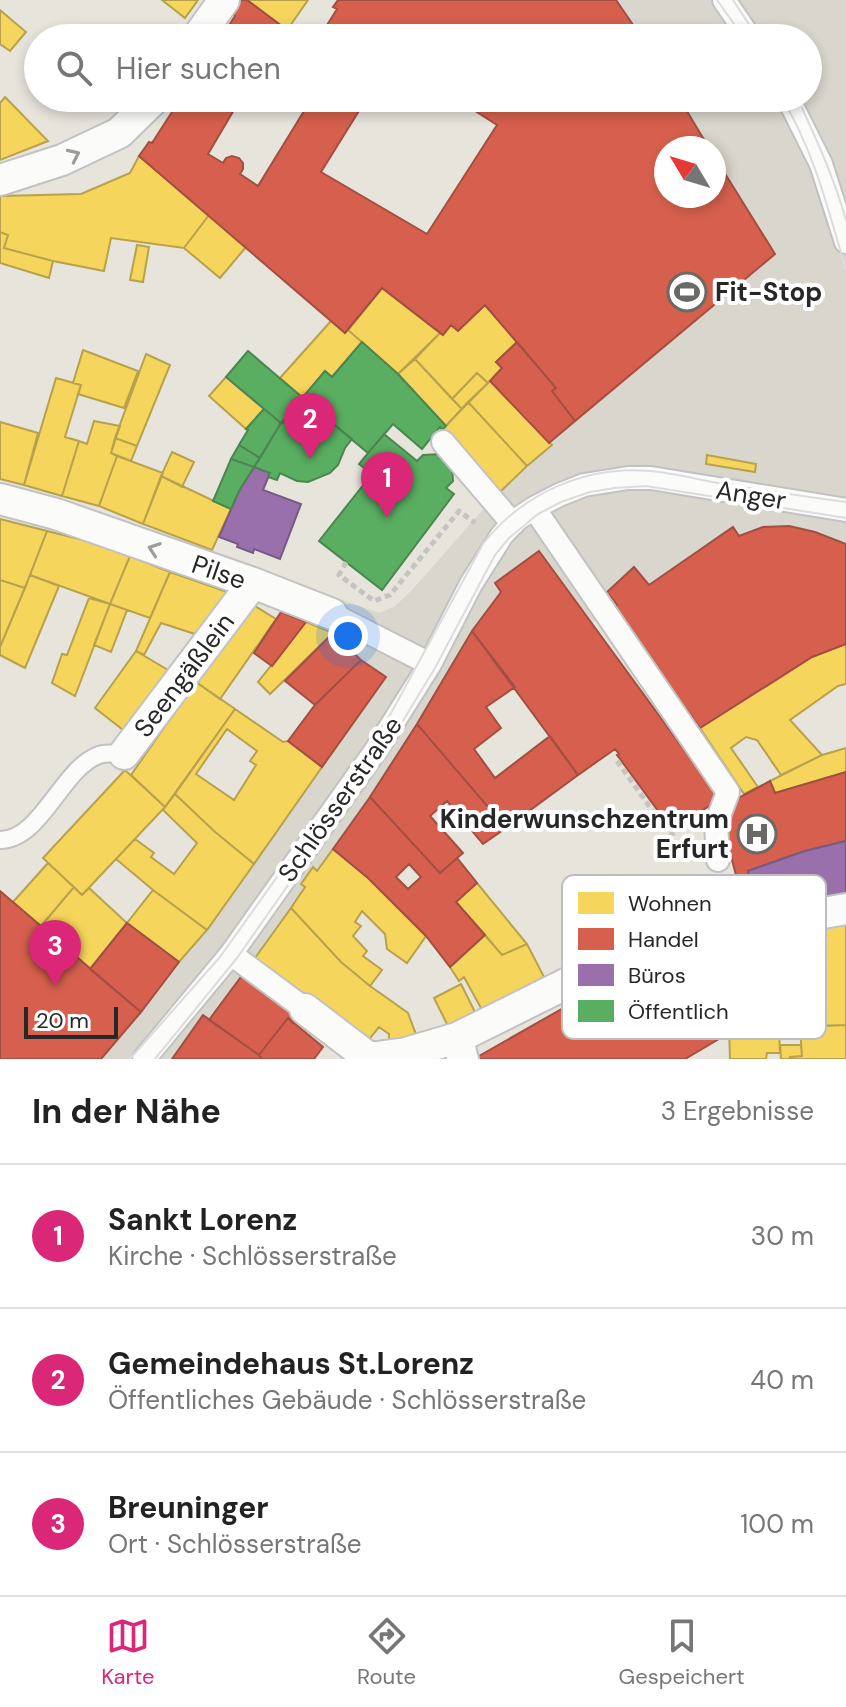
<!DOCTYPE html>
<html lang="de">
<meta charset="utf-8">
<style>
body{margin:0;font-family:"DM Sans",sans-serif;background:#f2f2f2;color:#222}
.compass{position:absolute;left:654px;top:136px;width:72px;height:72px;border-radius:50%;background:#fff;box-shadow:0 4px 12px #0003;rotate:308deg}
.scale{position:absolute;left:24px;bottom:20px;width:94px;box-sizing:border-box;padding-left:8px;border:4px solid #272727;border-top:0;font-size:22px;line-height:28px;white-space:nowrap;color:#272727;-webkit-text-stroke:6px #fff;paint-order:stroke}
.you{position:absolute;left:348px;top:636px;width:28px;height:28px;margin:-20px;border:6px solid #fff;border-radius:50%;background:#1a73e8;box-shadow:0 0 0 12px #1a73e833}
.badge{display:grid;place-items:center;width:52px;height:52px;border-radius:50%;background:#db2777;color:#fff;font-size:26px;font-weight:700}
.pin{position:absolute;translate:-50% -66px;filter:drop-shadow(0 2px 4px #0008)}
.pin::after{content:'';position:absolute;top:42px;width:28px;height:24px;background:inherit;clip-path:polygon(0 0,100% 0,50% 100%)}
.list{margin:0;padding:0;list-style:none}
h2{display:flex;justify-content:space-between;align-items:center;height:104px;margin:0;padding:0 32px;font-size:34px}
h2 small{font-size:26px;font-weight:400;color:#767676}
.list li{display:grid;grid-template-columns:52px 1fr auto;gap:24px;align-items:center;box-sizing:border-box;height:144px;padding:0 32px;border-top:2px solid #e0e0e0}
.list b{display:block;font-size:30px;white-space:nowrap}
.list p{margin:0;font-size:26px;white-space:nowrap;color:#767676}
.list em{font-size:26px;font-style:normal;color:#767676}
.icon{flex:none;width:44px;height:44px;fill:none;stroke:currentColor;stroke-width:2;stroke-linecap:round;stroke-linejoin:round}
.map{position:relative;flex:none;width:846px;height:1059px;overflow:hidden}
.search{position:absolute;background:#fff;box-shadow:0 4px 12px #0003;left:24px;right:24px;top:24px;height:88px;display:flex;align-items:center;gap:20px;box-sizing:border-box;padding:0 28px;border-radius:44px;color:#767676;font-size:30px}
.sheet{height:536px;background:#fff}
nav{display:flex;justify-content:space-around;align-items:center;box-sizing:border-box;height:112px;border-top:2px solid #e0e0e0;background:#fff;font-size:22px;color:#767676}
nav a{display:grid;justify-items:center;gap:4px}
nav .on{color:#db2777}
.map>svg:first-child{display:block}
</style>
<div class="map">
<svg width="846" height="1059" viewBox="0 0 846 1059">
<rect width="100%" height="100%" fill="#e7e4dc"/>
<path fill="#d9d6cd" d="M 616,0 L 846,0 L 846,544 L 815,532 L 789,526 L 763,527 L 739,536 L 733,527 L 649,585 L 633,567 L 607,592 L 617,605 L 592,623 L 539,551 L 495,583 L 501,592 L 472,631 L 397,757 L 291,908 L 180,1059 L 80,1059 L 179,961 L 207,930 L 253,865 L 378,672 L 361,660 L 333,633 L 326,631 L 339,599 L 379,613 L 394,607 L 411,591 L 487,505 L 551,446 L 549,443 L 775,254 L 714,156 L 714,148 L 709,148 L 679,98 L 808,98 L 808,38 L 642,38 Z"/>
<path fill="#f6d55c" stroke="#b8a14c" stroke-width="2" fill-rule="evenodd" d="M 162,0 L 198,0 L 185,18 Z
M 247,0 L 308,0 L 287,30 Z
M 0,10 L 26,32 L 10,51 L 0,44 Z
M 5,97 L 48,141 L 0,160 L 0,103 Z
M 139,156 L 209,215 L 184,248 L 111,238 L 104,271 L 53,261 L 4,248 L 8,235 L 0,232 L 0,196 L 81,194 L 130,173 Z
M 209,215 L 246,247 L 220,278 L 184,248 Z
M 0,232 L 8,235 L 4,248 L 53,261 L 49,278 L 0,263 Z
M 137,245 L 149,247 L 143,282 L 130,280 Z
M 382,288 L 440,333 L 398,374 L 348,330 Z
M 485,305 L 517,342 L 496,362 L 502,368 L 490,381 L 488,383 L 477,373 L 452,399 L 415,359 L 440,333 L 443,335 L 451,325 L 458,331 Z
M 331,321 L 345,333 L 348,330 L 362,342 L 332,377 L 325,371 L 303,398 L 280,378 Z
M 83,350 L 138,371 L 124,408 L 78,394 L 81,385 L 73,383 Z
M 146,354 L 170,365 L 137,446 L 115,438 Z
M 415,359 L 462,409 L 446,426 L 398,374 Z
M 477,373 L 488,383 L 462,409 L 452,399 Z
M 226,377 L 264,409 L 246,429 L 209,396 Z
M 56,378 L 81,385 L 65,437 L 79,441 L 62,496 L 24,485 Z
M 490,381 L 552,445 L 527,466 L 468,402 Z
M 468,402 L 527,466 L 500,492 L 442,430 Z
M 94,421 L 120,426 L 111,453 L 117,456 L 99,506 L 62,496 L 79,441 L 87,444 Z
M 0,422 L 38,433 L 24,485 L 0,479 Z
M 115,438 L 137,446 L 131,461 L 111,453 Z
M 172,452 L 194,462 L 182,487 L 161,476 Z
M 707,455 L 756,464 L 755,472 L 706,464 Z
M 117,456 L 163,473 L 143,524 L 99,506 Z
M 161,476 L 231,509 L 212,550 L 143,524 Z
M 0,519 L 47,531 L 25,588 L 0,580 Z
M 47,531 L 83,540 L 130,556 L 110,604 L 30,575 Z
M 130,556 L 170,572 L 150,618 L 110,604 Z
M 170,572 L 230,593 L 204,637 L 161,623 L 144,655 L 136,651 Z
M 30,575 L 59,586 L 25,668 L 0,655 L 0,647 Z
M 0,580 L 25,588 L 0,647 Z
M 89,598 L 110,604 L 75,696 L 52,683 L 62,654 L 67,655 Z
M 250,603 L 276,619 L 220,699 L 196,682 Z
M 110,604 L 127,610 L 111,652 L 94,645 Z
M 306,622 L 333,633 L 270,694 L 258,682 Z
M 846,644 L 846,684 L 838,686 L 790,720 L 822,755 L 781,775 L 757,740 L 746,737 L 731,748 L 758,787 L 744,794 L 700,728 L 812,657 Z
M 136,651 L 173,673 L 123,730 L 95,708 Z
M 196,682 L 235,709 L 165,807 L 131,775 Z
M 235,709 L 283,742 L 288,741 L 322,767 L 254,864 L 214,831 L 175,794 ZM 227,729 L 257,751 L 250,761 L 256,765 L 234,800 L 196,774 Z
M 846,748 L 846,772 L 775,793 L 770,781 L 822,755 Z
M 125,770 L 165,807 L 82,895 L 43,858 Z
M 175,794 L 214,831 L 254,864 L 207,930 L 153,890 L 116,859 L 135,839 L 154,853 L 151,857 L 174,874 L 197,843 L 163,810 Z
M 333,849 L 368,878 L 426,936 L 407,963 L 387,949 L 385,934 L 362,911 L 355,922 L 361,926 L 353,936 L 367,951 L 363,956 L 382,970 L 370,986 L 341,962 L 291,908 L 305,887 L 301,884 L 313,867 L 317,871 Z
M 48,863 L 74,887 L 41,926 L 13,902 Z
M 477,883 L 527,944 L 502,955 L 456,902 Z
M 74,887 L 82,895 L 89,888 L 127,923 L 90,969 L 41,926 Z
M 153,890 L 207,930 L 179,962 L 127,923 Z
M 291,908 L 341,962 L 370,986 L 408,1013 L 418,1040 L 389,1043 L 389,1034 L 379,1027 L 366,1043 L 255,958 Z
M 846,921 L 846,1025 L 748,1028 L 734,946 Z
M 485,935 L 502,955 L 527,944 L 544,977 L 482,1010 L 464,977 L 459,981 L 450,967 Z
M 461,984 L 476,1014 L 449,1028 L 434,998 Z
M 846,1025 L 846,1059 L 790,1059 L 790,1057 L 802,1056 L 800,1027 Z
M 729,1027 L 779,1028 L 780,1053 L 767,1053 L 766,1059 L 730,1059 Z
M 780,1045 L 801,1045 L 802,1056 L 790,1057 L 790,1059 L 781,1059 Z"/>
<path fill="#d6604d" stroke="#a24f42" stroke-width="2" fill-rule="evenodd" d="M 241,0 L 247,0 L 298,38 L 221,38 L 235,16 L 231,14 Z
M 338,0 L 616,0 L 642,38 L 319,38 L 337,9 L 333,7 Z
M 181,98 L 241,98 L 208,154 L 223,163 L 226,158 L 232,156 L 239,158 L 243,163 L 243,169 L 240,174 L 258,186 L 312,98 L 367,98 L 321,172 L 427,234 L 497,125 L 455,98 L 679,98 L 709,148 L 666,148 L 666,196 L 714,196 L 714,156 L 775,254 L 575,421 L 552,391 L 556,388 L 485,305 L 458,331 L 451,325 L 443,335 L 382,288 L 345,333 L 139,156 L 149,142 L 152,143 Z
M 517,342 L 556,388 L 552,391 L 575,421 L 549,443 L 490,381 L 502,368 L 496,362 Z
M 789,526 L 815,532 L 846,544 L 846,644 L 812,657 L 700,728 L 613,607 L 617,605 L 607,592 L 634,567 L 649,585 L 733,527 L 739,536 L 763,527 Z
M 539,551 L 720,799 L 672,830 L 620,759 L 617,755 L 619,754 L 615,749 L 578,775 L 472,631 L 501,592 L 495,583 Z
M 281,612 L 306,622 L 272,666 L 254,653 Z
M 472,631 L 515,687 L 486,707 L 501,728 L 474,749 L 495,778 L 550,736 L 578,775 L 506,828 L 417,724 Z
M 333,633 L 361,660 L 315,705 L 285,681 Z
M 361,660 L 386,677 L 322,767 L 288,741 L 315,705 Z
M 417,724 L 506,828 L 483,844 L 447,801 L 430,816 L 463,853 L 440,873 L 370,797 Z
M 846,772 L 846,841 L 805,851 L 748,871 L 755,900 L 743,902 L 725,833 L 725,821 L 733,801 L 770,781 L 775,793 Z
M 370,797 L 440,873 L 457,858 L 477,883 L 456,902 L 485,935 L 450,967 L 426,936 L 368,878 L 333,849 ZM 409,864 L 421,877 L 408,889 L 396,877 Z
M 0,891 L 141,1012 L 101,1059 L 0,1059 Z
M 127,923 L 179,962 L 141,1012 L 90,969 Z
M 734,948 L 748,1028 L 729,1027 L 729,1033 L 685,1059 L 479,1059 L 479,1056 L 639,965 L 709,950 L 710,954 Z
M 255,958 L 312,1000 L 293,1023 L 288,1018 L 259,1055 L 209,1020 Z
M 203,1015 L 259,1055 L 262,1059 L 172,1059 Z
M 288,1018 L 323,1047 L 314,1059 L 262,1059 L 259,1055 Z"/>
<path fill="#9970ab" stroke="#775a83" stroke-width="2" d="M 254,467 L 270,473 L 263,490 L 301,504 L 280,559 L 254,549 L 253,553 L 237,547 L 238,544 L 219,537 L 239,491 Z
M 846,841 L 846,897 L 815,903 L 755,900 L 748,871 L 805,851 Z"/>
<path fill="#5aae61" stroke="#4b8650" stroke-width="2" d="M 362,342 L 398,374 L 446,426 L 442,430 L 440,427 L 422,449 L 393,424 L 368,453 L 326,418 L 281,423 L 325,371 L 332,377 Z
M 248,351 L 303,398 L 281,423 L 226,377 Z
M 264,409 L 281,423 L 260,458 L 239,445 L 248,430 L 246,429 Z
M 326,418 L 352,439 L 345,448 L 338,465 L 330,473 L 308,482 L 297,481 L 280,473 L 277,480 L 268,477 L 270,473 L 254,467 L 281,423 Z
M 384,434 L 417,461 L 423,455 L 441,454 L 452,465 L 453,481 L 446,488 L 454,494 L 382,590 L 319,541 L 372,474 L 359,464 Z
M 239,445 L 260,458 L 254,467 L 231,459 Z
M 231,459 L 254,467 L 239,491 L 231,509 L 213,501 Z"/>
<g fill="none" stroke-linecap="round" stroke-linejoin="round">
<defs>
<path id="service" d="M 0,840 C 41,840 62,768 99,755 C 106,752 116,754 124,754"/>
<path id="pedestrian" d="M 724,0 L 750,38
M 788,98 L 821,164 L 846,242
M 443,442 L 513,524
M 534,508 L 728,792 L 716,824 L 718,860
M 332,614 L 430,664
M 231,954 L 305,1009
M 144,1059 L 231,954 L 376,750 L 430,664 L 471,584 L 502,535 L 516,520 L 534,508 L 559,495 L 584,485 L 628,478 L 651,478 L 846,510"/>
<path id="minor" d="M 197,38 L 224,0
M 0,180 L 62,160 L 119,133 L 155,98
M 0,499 L 56,514 L 253,583 L 332,614
M 124,754 L 253,583
M 305,1009 L 369,1058 L 406,1053 L 457,1038
M 463,1059 L 457,1038 L 632,951 L 690,933 L 732,929 L 846,909"/>
</defs>
<use href="#service" stroke="#c3c2c3" stroke-width="20"/>
<use href="#pedestrian" stroke="#c3c2c3" stroke-width="26"/>
<use href="#minor" stroke="#c3c2c3" stroke-width="34"/>
<path stroke="#c5c4c3" stroke-width="5" stroke-dasharray="6 4" stroke-linecap="butt" d="M 346,562 L 339,575 L 374,601 L 390,595 L 459,511 L 475,523
M 617,761 L 670,835 L 691,823"/>
<use href="#service" stroke="#fbfbfa" stroke-width="16"/>
<use href="#pedestrian" stroke="#fbfbfa" stroke-width="22"/>
<use href="#minor" stroke="#fbfbfa" stroke-width="30"/>
<path stroke="#dcdcdd" stroke-width="2" d="M 717,0 L 744,38
M 733,0 L 758,38
M 782,98 C 814,151 829,212 846,270
M 802,108 C 819,145 835,181 846,220
M 130,1059 L 220,957 L 329,804 L 390,715 L 483,544 C 523,493 586,465 651,471 C 673,473 695,479 718,483 C 760,490 803,496 846,502
M 155,1059 L 237,958 L 401,724 L 435,668 L 495,555 L 509,538 L 538,514 L 561,502 L 590,492 L 615,488 L 646,486 L 846,518"/>
</g>
<defs><path id="oneway-chevron" d="M-2-3.5L2.5 0L-2 3.5" fill="none" stroke-width="1.6" stroke-linecap="round" stroke-linejoin="round" transform="scale(2)"/></defs>
<g stroke="#9c9c9b">
<use href="#oneway-chevron" transform="translate(74 155) rotate(-25)"/>
<use href="#oneway-chevron" transform="translate(154 549) rotate(-161)"/>
</g>
<defs>
<symbol id="stadium-ring" viewBox="-11 -11 22 22"><circle r="9.5" fill="#fff" stroke="#6a6966" stroke-width="1.5"/><path d="M0-5a6.5 5 0 1 0 0 10a6.5 5 0 1 0 0-10ZM-3.5-1.8h7v3.6h-7Z" fill="#6a6966"/></symbol>
<symbol id="hospital-ring" viewBox="-11 -11 22 22"><circle r="9.5" fill="#fff" stroke="#6a6966" stroke-width="1.5"/><path d="M-5-5h3v3.5h4V-5h3V5h-3V1.5h-4V5h-3Z" fill="#6a6966"/></symbol>
</defs>
<g fill-rule="evenodd">
<use href="#stadium-ring" x="665" y="270" width="44" height="44"/>
<use href="#hospital-ring" x="735" y="812" width="44" height="44"/>
</g>
<g text-anchor="middle" stroke-width="8" stroke-linejoin="round" paint-order="stroke">
<g font-size="26" font-weight="bold" fill="#272727" stroke="#fff" text-anchor="start">
<text x="715" y="301">Fit-Stop</text>
<text x="729" y="828" text-anchor="end">Kinderwunschzentrum<tspan x="729" dy="30">Erfurt</tspan></text>
</g>
<g font-size="26" fill="#272727" stroke="#fff">
<text transform="translate(751 495) rotate(9)" y="9">Anger</text>
<text transform="translate(219 572) rotate(19)" y="9">Pilse</text>
<text transform="translate(184 675) rotate(-53)" y="9">Seengäßlein</text>
<text transform="translate(340 799) rotate(-55)" y="9">Schlösserstraße</text>
</g>
</g>
<rect x="562" y="875" width="264" height="164" rx="12" fill="#fff" stroke="#bebebe" stroke-width="2"/>
<rect x="578" y="892" width="36" height="22" fill="#f6d55c"/>
<rect x="578" y="928" width="36" height="22" fill="#d6604d"/>
<rect x="578" y="964" width="36" height="22" fill="#9970ab"/>
<rect x="578" y="1000" width="36" height="22" fill="#5aae61"/>
<g font-size="22" fill="#272727">
<text x="628" y="911">Wohnen</text>
<text x="628" y="947">Handel</text>
<text x="628" y="983">Büros</text>
<text x="628" y="1019">Öffentlich</text>
</g>
</svg>
<svg class="compass" viewBox="-18 -18 36 36"><path d="M0-13l5 13h-10z" fill="#e53935"/><path d="M0 13l5-13h-10z" fill="#767676"/></svg>
<div class="scale">20 m</div>
<div class="you"></div>
<div class="pin badge" style="left:387px;top:518px">1</div>
<div class="pin badge" style="left:310px;top:459px">2</div>
<div class="pin badge" style="left:55px;top:986px">3</div>
<div class="search"><svg class="icon" aria-label="search" viewBox="0 0 24 24"><circle cx="10" cy="10" r="6"/><path d="M15 15l6 6"/></svg>Hier suchen</div>
</div>
<section class="sheet">
<h2>In der Nähe<small>3 Ergebnisse</small></h2>
<ul class="list">
<li><span class="badge">1</span><div><b>Sankt Lorenz</b><p>Kirche · Schlösserstraße</p></div><em>30 m</em></li>
<li><span class="badge">2</span><div><b>Gemeindehaus St.Lorenz</b><p>Öffentliches Gebäude · Schlösserstraße</p></div><em>40 m</em></li>
<li><span class="badge">3</span><div><b>Breuninger</b><p>Ort · Schlösserstraße</p></div><em>100 m</em></li>
</ul>
</section>
<nav>
<a class="on"><svg class="icon" aria-label="map" viewBox="0 0 24 24"><path d="M3 6l6-2 6 2 6-2v14l-6 2-6-2-6 2zM9 4v14M15 6v14"/></svg>Karte</a>
<a><svg class="icon" aria-label="directions" viewBox="0 0 24 24"><path d="M12 3l9 9-9 9-9-9zM9 14v-3h6M13 9l2 2-2 2"/></svg>Route</a>
<a><svg class="icon" aria-label="saved" viewBox="0 0 24 24"><path d="M7 4h10v16l-5-4-5 4z"/></svg>Gespeichert</a>
</nav>
